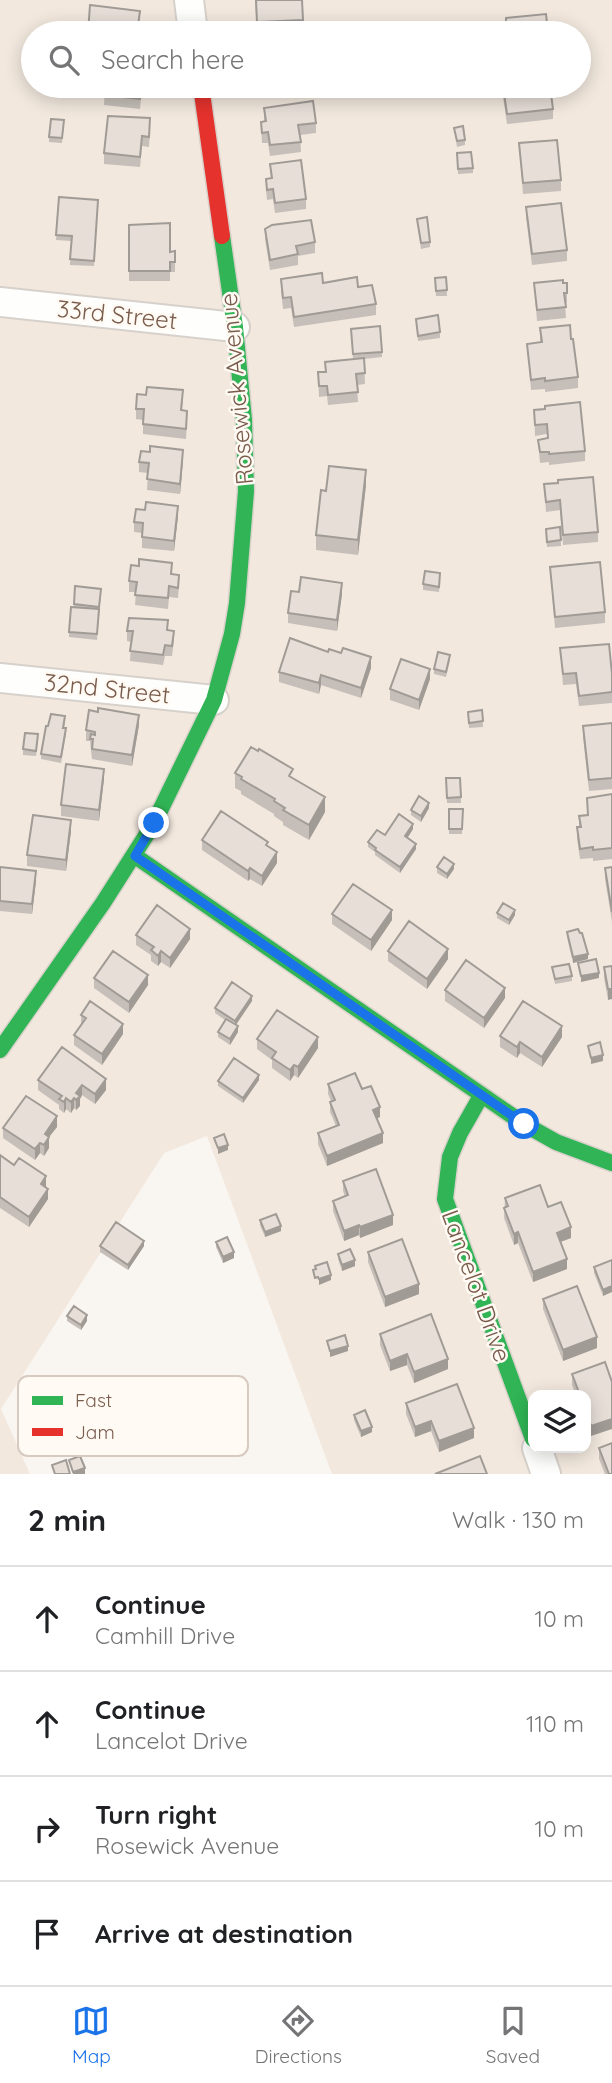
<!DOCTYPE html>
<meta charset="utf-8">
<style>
body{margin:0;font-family:Quicksand,sans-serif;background:#f6f6f6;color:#202124}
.controls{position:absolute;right:21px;bottom:21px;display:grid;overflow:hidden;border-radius:14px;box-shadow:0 4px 18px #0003}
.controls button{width:63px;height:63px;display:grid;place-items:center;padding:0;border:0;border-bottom:2px solid #e0e0e0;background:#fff;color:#202124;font:35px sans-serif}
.stop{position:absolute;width:21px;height:21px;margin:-16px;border:5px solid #1a73e8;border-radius:50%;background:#fff}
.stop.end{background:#1a73e8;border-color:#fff;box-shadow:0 2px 7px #0008}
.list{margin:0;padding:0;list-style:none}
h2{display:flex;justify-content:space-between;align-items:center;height:91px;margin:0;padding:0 28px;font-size:30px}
h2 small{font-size:23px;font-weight:400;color:#757577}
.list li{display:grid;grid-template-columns:46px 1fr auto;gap:21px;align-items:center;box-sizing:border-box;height:105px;padding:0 28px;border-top:2px solid #e0e0e0}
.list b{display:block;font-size:26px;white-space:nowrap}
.list p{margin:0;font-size:23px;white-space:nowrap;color:#757577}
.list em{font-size:23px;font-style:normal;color:#757577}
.icon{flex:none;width:38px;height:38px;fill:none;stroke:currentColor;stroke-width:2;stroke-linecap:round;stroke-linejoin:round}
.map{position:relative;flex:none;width:612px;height:1474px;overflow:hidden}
.search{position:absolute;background:#fff;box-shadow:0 4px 18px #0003;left:21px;right:21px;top:21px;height:77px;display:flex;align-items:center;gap:18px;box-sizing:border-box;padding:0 24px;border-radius:38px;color:#757577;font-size:26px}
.sheet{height:511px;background:#fff}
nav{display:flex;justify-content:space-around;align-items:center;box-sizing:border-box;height:98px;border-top:2px solid #e0e0e0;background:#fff;font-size:19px;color:#757577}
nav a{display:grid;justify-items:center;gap:4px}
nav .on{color:#1a73e8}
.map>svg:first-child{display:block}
</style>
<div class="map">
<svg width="612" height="1474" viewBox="0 0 612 1474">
<rect width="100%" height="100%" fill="#f9f5f0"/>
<path fill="#f2e8de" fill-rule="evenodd" d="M 0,0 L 612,0 L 612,1474 L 332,1474 L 207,1136 L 164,1153 L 1,1409 L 30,1474 L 0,1474 ZM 33,33 L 579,33 L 579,86 L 33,86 ZM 533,1395 L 586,1395 L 586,1448 L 533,1448 Z"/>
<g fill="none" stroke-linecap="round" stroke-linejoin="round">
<defs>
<path id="street" d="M 189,0 L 193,33
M 0,302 L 235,327
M 0,678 L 214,700
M 537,1448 L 546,1474"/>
<path id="fast" d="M 135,856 L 524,1124 L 556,1142 L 612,1163
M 0,1050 L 103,903 L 154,823 L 214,700 L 232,634 L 237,603 L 246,491 L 244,420 L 235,327 L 222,236
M 481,1096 L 460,1133 L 450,1157 L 445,1199 L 533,1439"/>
<path id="jam" d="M 201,86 L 222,236"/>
</defs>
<use href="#street" stroke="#d7d1cb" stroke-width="32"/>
<use href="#fast" stroke="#d9d2cb" stroke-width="19"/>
<use href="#jam" stroke="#d9d2cb" stroke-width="19"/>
<use href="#street" stroke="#fefefd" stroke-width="28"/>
<use href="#fast" stroke="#30b455" stroke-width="16"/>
<use href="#jam" stroke="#e5322d" stroke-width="16"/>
</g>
<path fill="#c6bfb9" d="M 255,0 L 302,0 L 303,30 L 257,33 Z
M 105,86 L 149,86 L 149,89 L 142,88 L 140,109 L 104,105 Z
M 363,86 L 404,86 L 404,88 L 363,90 Z
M 503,86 L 553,109 L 553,119 L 507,124 L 503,97 Z
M 264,108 L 316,123 L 316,133 L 300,135 L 301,152 L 270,156 L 268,143 L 262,143 L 261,122 L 264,122 Z
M 64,126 L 62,143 L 49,142 L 49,137 Z
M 454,128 L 465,140 L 465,145 L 457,147 Z
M 150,129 L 149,147 L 142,146 L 140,167 L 104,164 L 104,153 Z
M 519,143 L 561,180 L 561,191 L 523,194 Z
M 457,153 L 473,168 L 473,173 L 458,174 Z
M 270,164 L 306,199 L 306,209 L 275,213 L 273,199 L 267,200 L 266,190 L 266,179 L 271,179 Z
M 59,197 L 98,200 L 94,266 L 70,265 L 71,241 L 56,240 Z
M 526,207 L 567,250 L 567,261 L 532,265 L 526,217 Z
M 417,219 L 430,242 L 430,247 L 421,249 Z
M 129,225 L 170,252 L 175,251 L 175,272 L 170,272 L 170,281 L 129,281 Z
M 265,229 L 315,242 L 315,253 L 298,256 L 298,265 L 270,270 L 265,239 Z
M 446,277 L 447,296 L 436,296 L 435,278 Z
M 281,279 L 323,283 L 358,287 L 376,304 L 376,315 L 294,327 L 291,308 L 283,309 L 281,290 Z
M 534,283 L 567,293 L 567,303 L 565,303 L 566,318 L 537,321 Z
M 416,319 L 440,332 L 440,338 L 418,341 Z
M 540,328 L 571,339 L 578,377 L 578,388 L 545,392 L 545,389 L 531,390 L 527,344 L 540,343 Z
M 351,334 L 382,352 L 382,357 L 364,359 L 365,384 L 357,385 L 358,402 L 328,405 L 327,396 L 319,397 L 318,372 L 325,372 L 325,362 L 353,359 Z
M 183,401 L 182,410 L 187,422 L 186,439 L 143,434 L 143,420 L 136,419 L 136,409 Z
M 545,409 L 585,451 L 585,461 L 549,465 L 549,462 L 540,463 L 538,440 L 547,439 L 547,434 L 535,436 L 534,410 Z
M 183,460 L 180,494 L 147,490 L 148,473 L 139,472 L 139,462 Z
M 544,484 L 598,532 L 598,542 L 563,545 L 560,510 L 546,512 Z
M 366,485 L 358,555 L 316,550 L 316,535 L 326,491 Z
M 178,516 L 174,551 L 142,548 L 142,533 L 134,532 L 134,522 Z
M 546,534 L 561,540 L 561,546 L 547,547 Z
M 550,567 L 605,612 L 605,623 L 555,628 Z
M 172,574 L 179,585 L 178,598 L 169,597 L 168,609 L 135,605 L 136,592 L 129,592 L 129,581 Z
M 440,578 L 439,592 L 423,590 L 423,584 Z
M 75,586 L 101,594 L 97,640 L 69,637 L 69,632 L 74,607 Z
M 299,592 L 342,594 L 337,631 L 288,623 L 288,613 Z
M 168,630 L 174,641 L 172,656 L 165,656 L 163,665 L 130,661 L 131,642 L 127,641 L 127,631 Z
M 560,648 L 612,674 L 612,703 L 579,706 L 576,684 L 563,685 Z
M 450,660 L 446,677 L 434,674 L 434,669 Z
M 371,668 L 361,698 L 321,685 L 319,694 L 279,682 L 279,672 Z
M 430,679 L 419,710 L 390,700 L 390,689 Z
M 482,710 L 483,727 L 469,728 L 468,712 Z
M 65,722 L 64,728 L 66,734 L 61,763 L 41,759 L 41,754 L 48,726 Z
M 612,723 L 612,789 L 589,791 L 583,737 L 583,726 Z
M 139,725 L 132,766 L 92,759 L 90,741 L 86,741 L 86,730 Z
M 38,739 L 36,756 L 23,755 L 23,749 Z
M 235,773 L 293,778 L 325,812 L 309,840 L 283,825 L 283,822 L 274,816 L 274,814 L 241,794 L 241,791 L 235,788 Z
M 446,778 L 460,778 L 461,803 L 447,803 Z
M 104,779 L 99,821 L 61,816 L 61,805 Z
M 612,794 L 612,859 L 593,861 L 593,858 L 580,859 L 577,838 L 577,827 L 579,827 L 579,816 L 587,815 Z
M 429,808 L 421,822 L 411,815 L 411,810 Z
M 449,809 L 463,809 L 462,834 L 449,834 Z
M 413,829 L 407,838 L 416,849 L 400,873 L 375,855 L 375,852 L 368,847 L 368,842 L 385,835 Z
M 71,831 L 66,871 L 27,866 L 27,855 Z
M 202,840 L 268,846 L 277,863 L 262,886 L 250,879 L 248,881 L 202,850 Z
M 0,867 L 36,881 L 32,914 L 0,911 Z
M 437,867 L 454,869 L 447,879 L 437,873 Z
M 612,867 L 612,922 L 605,879 L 605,868 Z
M 497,913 L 515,915 L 509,925 L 497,918 Z
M 332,914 L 392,920 L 371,951 L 332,924 Z
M 567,932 L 588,959 L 573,963 L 567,937 Z
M 136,935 L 190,939 L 170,968 L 161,962 L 158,966 L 151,961 L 151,955 L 136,945 Z
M 388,951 L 448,959 L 427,989 L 388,961 Z
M 612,966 L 608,1000 L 604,978 L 604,967 Z
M 552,967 L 572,976 L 572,981 L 555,984 Z
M 94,978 L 148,985 L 129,1013 L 94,988 Z
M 445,990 L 505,998 L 484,1028 L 445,1001 Z
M 252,1001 L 236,1025 L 238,1032 L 230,1045 L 218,1037 L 218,1032 L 225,1020 L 215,1013 L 215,1008 Z
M 81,1015 L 123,1034 L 102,1065 L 74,1045 L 74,1035 L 81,1025 Z
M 500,1036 L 562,1037 L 542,1067 L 520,1053 L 517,1058 L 500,1047 Z
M 257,1039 L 318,1048 L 298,1078 L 294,1075 L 290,1081 L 272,1068 L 272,1060 L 257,1049 Z
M 62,1047 L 106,1090 L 95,1104 L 82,1095 L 80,1099 L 80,1106 L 76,1110 L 74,1108 L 71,1113 L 66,1109 L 64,1113 L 59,1109 L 59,1105 L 38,1090 L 38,1080 Z
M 259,1080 L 243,1103 L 218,1086 L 218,1081 Z
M 328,1084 L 362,1089 L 380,1117 L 377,1119 L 383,1143 L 327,1166 L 318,1144 L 318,1133 L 336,1126 L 330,1112 L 330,1102 L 331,1101 L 328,1094 Z
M 57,1127 L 49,1137 L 49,1148 L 44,1156 L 40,1153 L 35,1160 L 3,1138 L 3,1128 Z
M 0,1155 L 46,1187 L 48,1199 L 29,1227 L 0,1208 Z
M 343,1181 L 393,1225 L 360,1238 L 359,1235 L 344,1241 L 333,1211 L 333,1201 L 345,1196 L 343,1191 Z
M 505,1198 L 548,1207 L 571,1238 L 561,1242 L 567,1269 L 533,1282 L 518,1243 L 514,1245 L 504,1218 Z
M 260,1220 L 281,1231 L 265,1237 L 260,1225 Z
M 216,1242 L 234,1258 L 223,1263 L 216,1247 Z
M 100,1246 L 144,1246 L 128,1270 L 100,1252 Z
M 368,1252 L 419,1294 L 385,1307 L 368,1262 Z
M 338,1254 L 355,1266 L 342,1271 L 338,1259 Z
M 612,1260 L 603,1296 L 594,1273 L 594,1267 Z
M 543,1299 L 597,1348 L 563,1361 L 543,1309 Z
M 67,1316 L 87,1321 L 81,1330 L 67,1321 Z
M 380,1334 L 448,1369 L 414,1383 L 407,1365 L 390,1371 L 380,1345 Z
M 605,1362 L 591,1436 L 586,1421 L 586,1395 L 576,1395 L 572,1385 L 572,1374 Z
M 406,1403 L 474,1438 L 439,1452 L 431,1431 L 415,1437 L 406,1414 Z
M 354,1415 L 372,1432 L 361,1437 L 354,1420 Z
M 599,1448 L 612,1474 L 605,1474 L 599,1459 Z"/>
<path fill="#a19b96" d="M 183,450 L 183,460 L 180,494 L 180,484 Z
M 366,470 L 366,485 L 358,555 L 358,540 Z
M 178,506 L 178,516 L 174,551 L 174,541 Z
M 342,583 L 342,594 L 337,631 L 337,620 Z
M 371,657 L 371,668 L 361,698 L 361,688 Z
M 430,669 L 430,679 L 419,710 L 419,700 Z
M 321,675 L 321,685 L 319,694 L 319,683 Z
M 139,715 L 139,725 L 132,766 L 132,755 Z
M 104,769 L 104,779 L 99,821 L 99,810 Z
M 325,797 L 325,812 L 309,840 L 309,825 Z
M 429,803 L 429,808 L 421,822 L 421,816 Z
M 71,820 L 71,831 L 66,871 L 66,860 Z
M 413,824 L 413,829 L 405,842 L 405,836 Z
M 416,844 L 416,849 L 400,873 L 400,867 Z
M 277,852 L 277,863 L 262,886 L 262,876 Z
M 454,864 L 454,869 L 447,879 L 447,874 Z
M 250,868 L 250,879 L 248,881 L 248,871 Z
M 36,871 L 36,881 L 32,914 L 32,904 Z
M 392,910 L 392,920 L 371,951 L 371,940 Z
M 515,910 L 515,915 L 509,925 L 509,920 Z
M 190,929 L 190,939 L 170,968 L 170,958 Z
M 448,949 L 448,959 L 427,989 L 427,979 Z
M 161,951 L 161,962 L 158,966 L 158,956 Z
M 588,954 L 588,959 L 573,963 L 573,957 Z
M 599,973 L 599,978 L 581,982 L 581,976 Z
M 148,975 L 148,985 L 129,1013 L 129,1002 Z
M 505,988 L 505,998 L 484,1028 L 484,1018 Z
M 608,989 L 612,989 L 612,999 L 608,1000 Z
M 252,996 L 252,1001 L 235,1026 L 235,1021 Z
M 123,1024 L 123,1034 L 102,1065 L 102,1054 Z
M 238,1026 L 238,1032 L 230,1045 L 230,1039 Z
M 562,1026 L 562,1037 L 542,1067 L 542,1057 Z
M 318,1037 L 318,1048 L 298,1078 L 298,1067 Z
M 520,1042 L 520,1053 L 517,1058 L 517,1047 Z
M 603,1055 L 603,1061 L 591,1064 L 591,1058 Z
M 294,1065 L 294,1075 L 290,1081 L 290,1070 Z
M 259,1075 L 259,1080 L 243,1103 L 243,1098 Z
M 106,1079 L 106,1090 L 95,1104 L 95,1094 Z
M 82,1085 L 82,1095 L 80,1099 L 80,1106 L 76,1110 L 76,1093 Z
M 66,1098 L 66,1109 L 64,1113 L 64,1102 Z
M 74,1098 L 74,1108 L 71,1113 L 71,1102 Z
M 380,1107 L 380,1117 L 373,1120 L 373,1110 Z
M 57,1116 L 57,1127 L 49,1137 L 49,1148 L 44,1156 L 45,1134 Z
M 383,1133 L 383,1143 L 327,1166 L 327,1156 Z
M 40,1143 L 40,1153 L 35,1160 L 35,1149 Z
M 228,1145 L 228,1150 L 218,1154 L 218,1148 Z
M 46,1176 L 46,1187 L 41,1184 Z
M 48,1189 L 48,1199 L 29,1227 L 29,1217 Z
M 393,1215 L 393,1225 L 360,1238 L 360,1227 Z
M 359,1225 L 359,1235 L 344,1241 L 344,1231 Z
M 281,1226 L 281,1231 L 265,1237 L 265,1232 Z
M 571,1227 L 571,1238 L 557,1243 L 557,1233 Z
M 518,1232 L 518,1243 L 514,1245 L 514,1234 Z
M 144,1241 L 144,1246 L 128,1270 L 128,1265 Z
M 234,1252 L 234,1258 L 223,1263 L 223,1257 Z
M 567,1259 L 567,1269 L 533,1282 L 533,1272 Z
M 355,1260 L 355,1266 L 342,1271 L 342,1265 Z
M 331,1275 L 331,1280 L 319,1285 L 319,1279 Z
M 419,1284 L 419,1294 L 385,1307 L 385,1297 Z
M 612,1286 L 612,1292 L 603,1296 L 603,1290 Z
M 87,1315 L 87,1321 L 81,1330 L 81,1325 Z
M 597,1337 L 597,1348 L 563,1361 L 563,1350 Z
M 348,1346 L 348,1351 L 330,1357 L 330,1351 Z
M 407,1354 L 407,1365 L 390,1371 L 390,1361 Z
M 448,1359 L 448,1369 L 414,1383 L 414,1372 Z
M 612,1419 L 612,1429 L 591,1436 L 591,1426 Z
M 431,1421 L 431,1431 L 415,1437 L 415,1427 Z
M 372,1427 L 372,1432 L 361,1437 L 361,1431 Z
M 474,1428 L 474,1438 L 439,1452 L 439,1441 Z
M 85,1468 L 85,1474 L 73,1474 L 73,1472 Z"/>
<path fill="#e6ded7" stroke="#a19b96" stroke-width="2" d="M 256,0 L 302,0 L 303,20 L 257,22 Z
M 90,5 L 140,11 L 137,33 L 88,33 Z
M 546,14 L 548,33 L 492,33 L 492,29 L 503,28 L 502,23 L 506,23 L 506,18 Z
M 403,31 L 403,33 L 370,33 L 370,32 Z
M 105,86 L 142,86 L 140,99 L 104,95 Z
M 503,86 L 550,86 L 553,109 L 507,114 Z
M 313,101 L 316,123 L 298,125 L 301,142 L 270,145 L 268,132 L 262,133 L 261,122 L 266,121 L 264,108 Z
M 108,116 L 150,118 L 149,137 L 142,136 L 140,157 L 104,153 Z
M 51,119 L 64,120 L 62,138 L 49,137 Z
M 463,126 L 465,140 L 457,141 L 454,128 Z
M 557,140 L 561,180 L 523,183 L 519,143 Z
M 471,152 L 473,168 L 458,169 L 457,153 Z
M 301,160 L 306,199 L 275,203 L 273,189 L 267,190 L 266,179 L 272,178 L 270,164 Z
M 59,197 L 98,200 L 94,261 L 70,259 L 72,236 L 56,235 Z
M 561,203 L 567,250 L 532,254 L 526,207 Z
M 427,217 L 430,242 L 421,243 L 417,219 Z
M 311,220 L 315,242 L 296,246 L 298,254 L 270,260 L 265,229 L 272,225 Z
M 170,223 L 170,252 L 175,251 L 175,262 L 170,262 L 170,271 L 129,271 L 129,225 Z
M 322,273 L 323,283 L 357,277 L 358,287 L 372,285 L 376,304 L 294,317 L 291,297 L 283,298 L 281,279 Z
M 446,277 L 447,290 L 436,291 L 435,278 Z
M 563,280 L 563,283 L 567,283 L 567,293 L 564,293 L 566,307 L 537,310 L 534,283 Z
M 438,315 L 440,332 L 418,336 L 416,319 Z
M 570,325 L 571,339 L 573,339 L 578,377 L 545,381 L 545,378 L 531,380 L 527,344 L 542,342 L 540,328 Z
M 380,326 L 382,352 L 353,354 L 351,329 Z
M 364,358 L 365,373 L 356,374 L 358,392 L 328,395 L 327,386 L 319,386 L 318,372 L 326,372 L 325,362 Z
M 147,387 L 183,390 L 181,410 L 187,411 L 186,429 L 143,424 L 144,409 L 136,409 L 137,394 L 146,395 Z
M 580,402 L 585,451 L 549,454 L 549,452 L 540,452 L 538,440 L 548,438 L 547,424 L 535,425 L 534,410 L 545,409 L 545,406 Z
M 150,446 L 183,450 L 180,484 L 147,479 L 149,463 L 139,462 L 141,451 L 150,452 Z
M 329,466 L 366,470 L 358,540 L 316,535 L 321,490 L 326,491 Z
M 593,477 L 598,532 L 563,535 L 560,500 L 546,502 L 544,484 L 558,483 L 558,480 Z
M 146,502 L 178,506 L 174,541 L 142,537 L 143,523 L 134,522 L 136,509 L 145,510 Z
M 560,527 L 561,540 L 547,542 L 546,529 Z
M 139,559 L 172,563 L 171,574 L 179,575 L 178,588 L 169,586 L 168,598 L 135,595 L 137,582 L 129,581 L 131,565 L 139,566 Z
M 600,562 L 605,612 L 555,617 L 550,567 Z
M 425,571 L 440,573 L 439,587 L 423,584 Z
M 301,577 L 342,583 L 337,620 L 288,613 L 291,591 L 299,592 Z
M 75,586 L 101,589 L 99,607 L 74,604 Z
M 71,607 L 99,609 L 97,634 L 69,632 Z
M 129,618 L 168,620 L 167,630 L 174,631 L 172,646 L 165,645 L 163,655 L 130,651 L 133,631 L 127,631 Z
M 290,638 L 328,652 L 329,649 L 341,653 L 343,648 L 371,657 L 361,688 L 321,675 L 319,683 L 279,672 Z
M 609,644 L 612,674 L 612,692 L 579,696 L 576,673 L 563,674 L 560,648 Z
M 438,652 L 450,655 L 446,672 L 434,669 Z
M 401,659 L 430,669 L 419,700 L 390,689 Z
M 98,708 L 139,715 L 132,755 L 92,749 L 93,739 L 90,739 L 91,734 L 95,735 L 95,732 L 86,730 L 89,710 L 98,712 Z
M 482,710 L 483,721 L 469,723 L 468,712 Z
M 51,714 L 65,716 L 63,728 L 66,728 L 61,757 L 41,754 L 46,726 L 48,726 Z
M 612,723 L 612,778 L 589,780 L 583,726 Z
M 25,733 L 38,734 L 36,751 L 23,749 Z
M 251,747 L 258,751 L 259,749 L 293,769 L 289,776 L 325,797 L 309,825 L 283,810 L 285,808 L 274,801 L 275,799 L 241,779 L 242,777 L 235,773 Z
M 66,764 L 104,769 L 99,810 L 61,805 Z
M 446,778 L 460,778 L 461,797 L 447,798 Z
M 612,794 L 612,848 L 593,850 L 593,847 L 580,849 L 577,827 L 581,827 L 579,816 L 588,815 L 587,798 Z
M 419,796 L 429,803 L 421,816 L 411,810 Z
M 449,809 L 463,809 L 462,829 L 449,829 Z
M 221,811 L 268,842 L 266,845 L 277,852 L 262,876 L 250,868 L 248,871 L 202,840 Z
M 399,814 L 413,824 L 405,836 L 416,844 L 400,867 L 375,850 L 376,848 L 368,842 L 377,830 L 385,835 Z
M 33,815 L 71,820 L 66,860 L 27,855 Z
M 444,857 L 454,864 L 447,874 L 437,867 Z
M 0,867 L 36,871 L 32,904 L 0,901 Z
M 612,867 L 612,912 L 605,868 Z
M 353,884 L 392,910 L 371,940 L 332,914 Z
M 503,903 L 515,910 L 509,920 L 497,913 Z
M 157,905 L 190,929 L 170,958 L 161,951 L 158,956 L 151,950 L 154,947 L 136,935 Z
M 409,921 L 448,949 L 427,979 L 388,951 Z
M 578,929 L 580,933 L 582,933 L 588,954 L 573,957 L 567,932 Z
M 113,951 L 148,975 L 129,1002 L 94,978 Z
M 596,959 L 599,973 L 581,976 L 578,963 Z
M 466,960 L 505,988 L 484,1018 L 445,990 Z
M 569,964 L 572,976 L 555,979 L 552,967 Z
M 612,966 L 612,989 L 608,989 L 604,967 Z
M 232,982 L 252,996 L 235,1021 L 215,1008 Z
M 90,1001 L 123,1024 L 102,1054 L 74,1035 L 86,1018 L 81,1015 Z
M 523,1001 L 562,1026 L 542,1057 L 520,1042 L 517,1047 L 500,1036 Z
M 277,1010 L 318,1037 L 298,1067 L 294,1065 L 290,1070 L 272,1058 L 276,1052 L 257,1039 Z
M 226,1019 L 238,1026 L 230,1039 L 218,1032 Z
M 600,1042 L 603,1055 L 591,1058 L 588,1046 Z
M 62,1047 L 106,1079 L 95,1094 L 82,1085 L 76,1093 L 80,1096 L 76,1100 L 74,1098 L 71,1102 L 66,1098 L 64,1102 L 59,1099 L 62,1096 L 38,1080 Z
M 234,1058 L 259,1075 L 243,1098 L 218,1081 Z
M 355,1073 L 362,1089 L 371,1086 L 380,1107 L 373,1110 L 383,1133 L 327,1156 L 318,1133 L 339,1125 L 330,1102 L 335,1100 L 328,1084 Z
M 26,1096 L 57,1116 L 45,1134 L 49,1137 L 44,1145 L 40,1143 L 35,1149 L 3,1128 Z
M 224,1134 L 228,1145 L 218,1148 L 214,1138 Z
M 0,1155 L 14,1165 L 19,1158 L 46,1176 L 41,1184 L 48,1189 L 29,1217 L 0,1197 Z
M 376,1169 L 393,1215 L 360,1227 L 359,1225 L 344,1231 L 333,1201 L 348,1195 L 343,1181 Z
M 540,1185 L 548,1207 L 561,1202 L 571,1227 L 557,1233 L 567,1259 L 533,1272 L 518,1232 L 514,1234 L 504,1208 L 508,1206 L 505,1198 Z
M 276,1214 L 281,1226 L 265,1232 L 260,1220 Z
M 116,1222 L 144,1241 L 128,1265 L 100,1246 Z
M 227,1237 L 234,1252 L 223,1257 L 216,1242 Z
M 402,1239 L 419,1284 L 385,1297 L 368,1252 Z
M 350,1249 L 355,1260 L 342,1265 L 338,1254 Z
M 612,1260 L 612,1286 L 603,1290 L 594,1267 Z
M 327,1262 L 331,1275 L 319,1279 L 318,1277 L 315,1278 L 313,1270 L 316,1269 L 315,1266 Z
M 577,1286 L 597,1337 L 563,1350 L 543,1299 Z
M 74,1306 L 87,1315 L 81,1325 L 67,1316 Z
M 431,1314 L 448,1359 L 414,1372 L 407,1354 L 390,1361 L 380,1334 Z
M 345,1335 L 348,1346 L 330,1351 L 327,1341 Z
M 605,1362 L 612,1382 L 612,1419 L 591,1426 L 586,1410 L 586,1395 L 580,1395 L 572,1374 Z
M 457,1384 L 474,1428 L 439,1441 L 431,1421 L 415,1427 L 406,1403 Z
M 365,1410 L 372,1427 L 361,1431 L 354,1415 Z
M 612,1443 L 612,1474 L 609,1474 L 599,1448 Z
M 80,1456 L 85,1468 L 73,1472 L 69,1460 Z
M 480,1456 L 487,1474 L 435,1474 Z
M 66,1460 L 70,1474 L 55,1474 L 52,1465 Z"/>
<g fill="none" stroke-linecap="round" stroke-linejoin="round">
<path stroke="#1a73e8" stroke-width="9" d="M 154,823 L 135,856 L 524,1124"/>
</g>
<g text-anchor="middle" stroke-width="5" stroke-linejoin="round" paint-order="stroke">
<g font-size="24" fill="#7a5c4d" stroke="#fffaf3">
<text transform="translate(117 315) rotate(6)" y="8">33rd Street</text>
<text transform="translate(237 389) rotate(-95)" y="8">Rosewick Avenue</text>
<text transform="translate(107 689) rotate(6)" y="8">32nd Street</text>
<text transform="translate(476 1286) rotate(70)" y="8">Lancelot Drive</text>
</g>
</g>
<rect x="18" y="1376" width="230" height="80" rx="10" fill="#fffaf3" stroke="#d7cbc1" stroke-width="2"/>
<rect x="32" y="1396" width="31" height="9" fill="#30b455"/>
<rect x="32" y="1428" width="31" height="8" fill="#e5322d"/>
<g font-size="19" fill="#7a5c4d">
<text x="75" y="1407">Fast</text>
<text x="75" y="1439">Jam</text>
</g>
</svg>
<div class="controls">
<button><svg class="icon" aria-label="layers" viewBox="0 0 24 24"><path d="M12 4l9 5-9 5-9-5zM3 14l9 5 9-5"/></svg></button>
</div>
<div class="stop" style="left:524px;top:1124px"></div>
<div class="stop end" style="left:154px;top:823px"></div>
<div class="search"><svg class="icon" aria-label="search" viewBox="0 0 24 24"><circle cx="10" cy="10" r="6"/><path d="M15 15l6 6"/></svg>Search here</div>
</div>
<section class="sheet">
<h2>2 min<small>Walk · 130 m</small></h2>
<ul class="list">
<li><svg class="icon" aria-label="ahead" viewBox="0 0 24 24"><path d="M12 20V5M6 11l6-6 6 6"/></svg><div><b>Continue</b><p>Camhill Drive</p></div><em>10 m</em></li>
<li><svg class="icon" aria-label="ahead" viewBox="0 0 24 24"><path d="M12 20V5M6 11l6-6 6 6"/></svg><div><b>Continue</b><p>Lancelot Drive</p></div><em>110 m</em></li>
<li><svg class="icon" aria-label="right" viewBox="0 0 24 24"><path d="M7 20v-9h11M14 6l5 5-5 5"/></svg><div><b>Turn right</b><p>Rosewick Avenue</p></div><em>10 m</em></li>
<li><svg class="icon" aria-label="arrive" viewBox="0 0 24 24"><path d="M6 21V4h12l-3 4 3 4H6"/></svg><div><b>Arrive at destination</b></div></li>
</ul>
</section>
<nav>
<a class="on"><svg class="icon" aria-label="map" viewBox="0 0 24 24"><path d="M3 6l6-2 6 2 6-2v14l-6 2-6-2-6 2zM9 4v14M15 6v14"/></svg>Map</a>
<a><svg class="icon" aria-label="directions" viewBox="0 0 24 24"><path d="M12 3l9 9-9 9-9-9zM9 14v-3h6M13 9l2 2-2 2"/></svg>Directions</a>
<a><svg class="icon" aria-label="saved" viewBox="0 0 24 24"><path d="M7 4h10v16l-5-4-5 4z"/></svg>Saved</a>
</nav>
